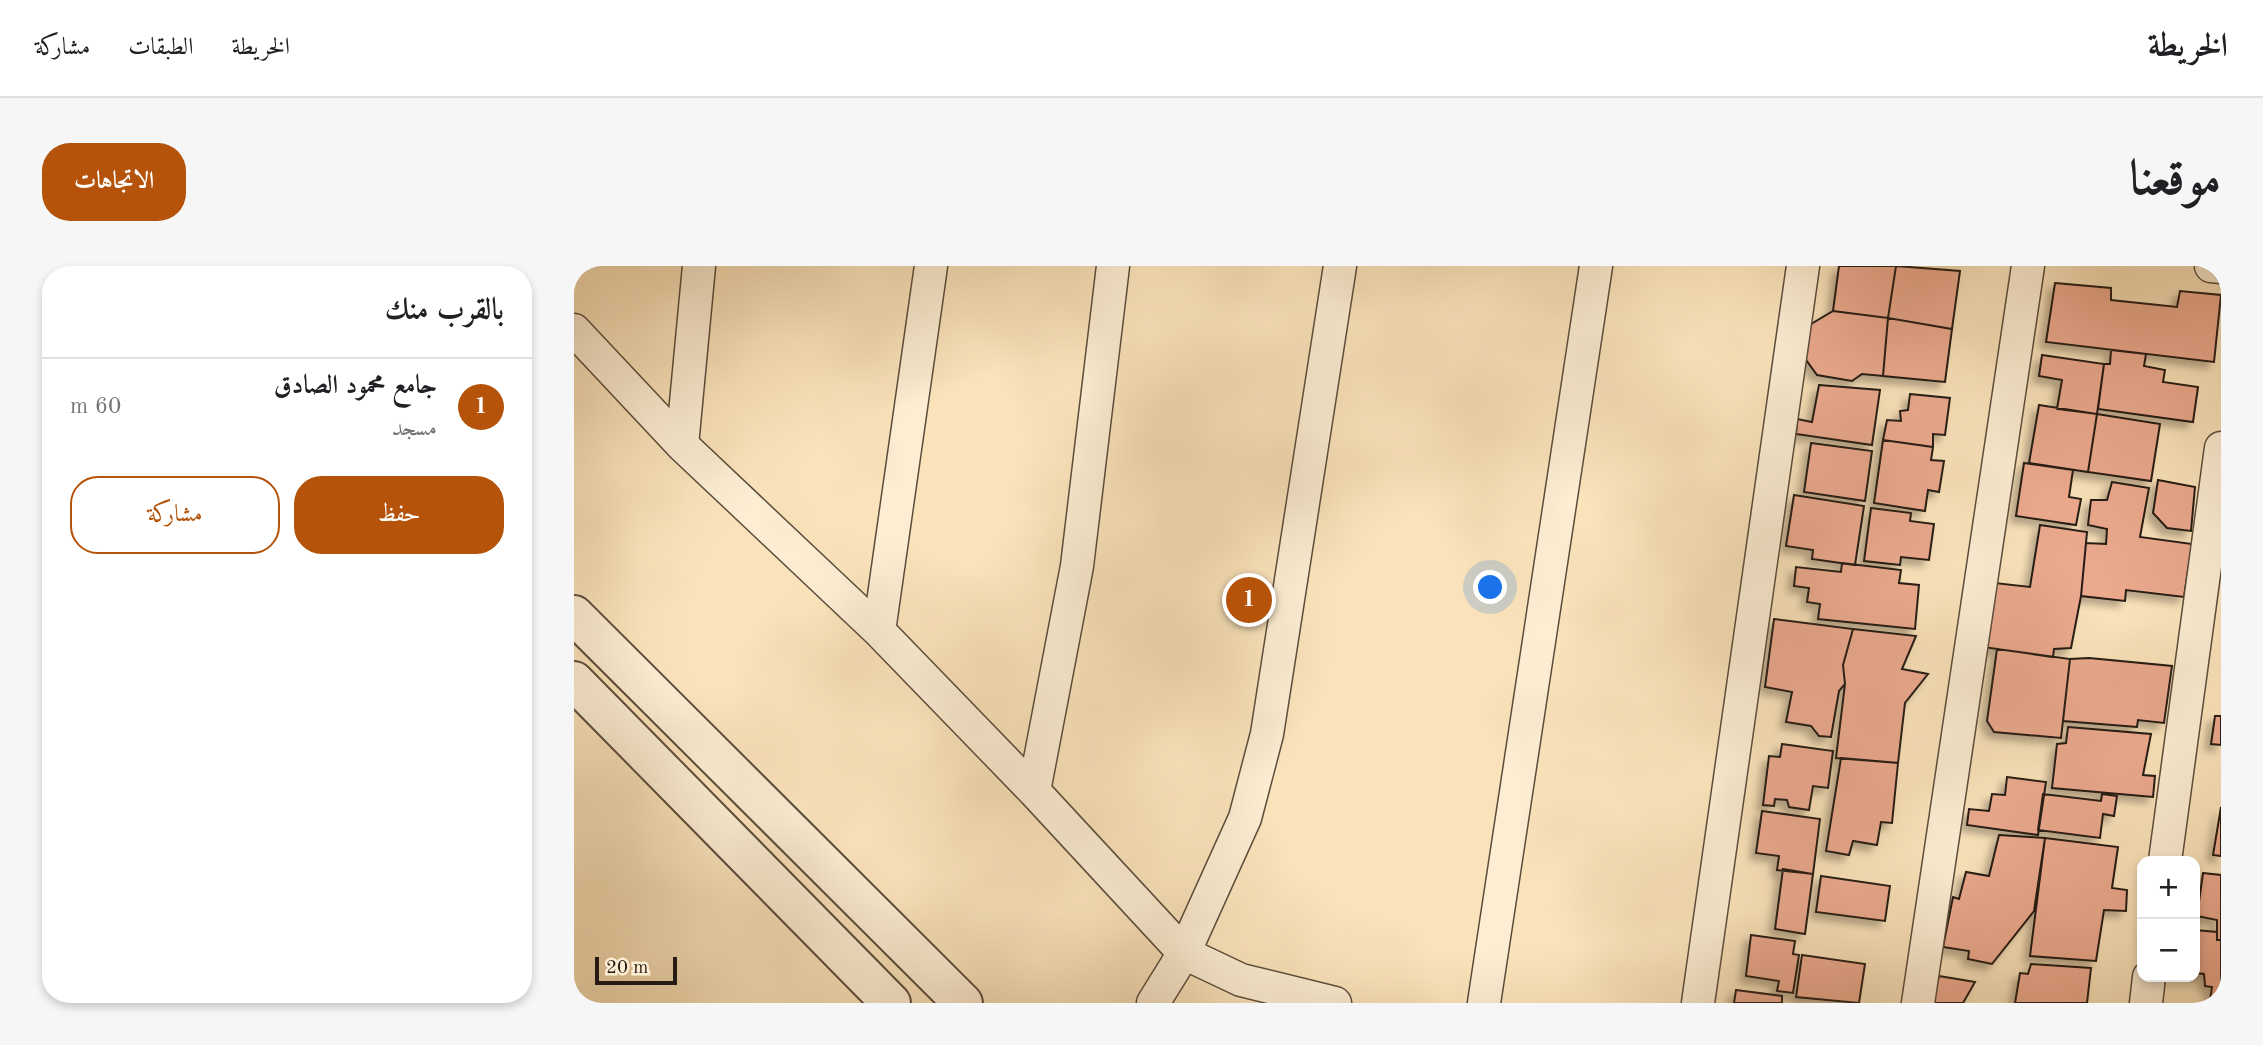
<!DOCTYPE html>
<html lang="ar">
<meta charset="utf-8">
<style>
body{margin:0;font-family:"Old Standard TT",Amiri,serif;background:#f6f6f6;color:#202124;direction:rtl}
.controls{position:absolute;right:21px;bottom:21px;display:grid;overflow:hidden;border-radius:14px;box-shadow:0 4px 10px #0003}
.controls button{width:63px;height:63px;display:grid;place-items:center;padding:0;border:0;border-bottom:2px solid #e0e0e0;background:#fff;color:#202124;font:35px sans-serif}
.scale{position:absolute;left:21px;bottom:18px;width:82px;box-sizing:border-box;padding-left:7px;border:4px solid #261b12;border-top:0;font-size:19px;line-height:24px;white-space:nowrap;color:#261b12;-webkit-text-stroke:5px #fcedd3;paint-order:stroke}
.you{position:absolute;left:917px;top:322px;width:24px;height:24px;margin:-18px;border:5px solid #fff;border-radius:50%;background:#1a73e8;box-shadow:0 0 0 10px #1a73e833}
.badge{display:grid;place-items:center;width:46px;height:46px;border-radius:50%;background:#b45309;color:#fff;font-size:23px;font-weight:700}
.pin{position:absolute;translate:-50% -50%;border:4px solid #fff;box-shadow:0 2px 7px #0006}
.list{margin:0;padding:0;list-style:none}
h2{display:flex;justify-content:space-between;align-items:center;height:91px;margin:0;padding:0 28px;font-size:30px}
h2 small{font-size:23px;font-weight:400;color:#757577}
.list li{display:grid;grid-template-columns:46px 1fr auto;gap:21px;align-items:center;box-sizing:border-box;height:98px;padding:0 28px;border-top:2px solid #e0e0e0}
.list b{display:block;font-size:26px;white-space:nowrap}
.list p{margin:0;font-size:23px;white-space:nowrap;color:#757577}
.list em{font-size:23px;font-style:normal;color:#757577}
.actions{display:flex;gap:14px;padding:21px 28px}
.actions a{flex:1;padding:16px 0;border:2px solid #b45309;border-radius:28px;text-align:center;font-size:24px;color:#b45309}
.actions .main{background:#b45309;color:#fff}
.map{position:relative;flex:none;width:1647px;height:737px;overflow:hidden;direction:ltr;border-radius:28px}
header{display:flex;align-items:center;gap:42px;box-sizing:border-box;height:98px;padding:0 35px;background:#fff;border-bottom:2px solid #e0e0e0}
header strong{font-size:33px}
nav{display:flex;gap:38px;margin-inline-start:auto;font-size:24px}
.intro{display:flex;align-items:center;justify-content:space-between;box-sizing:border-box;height:168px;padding:0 42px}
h1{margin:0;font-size:49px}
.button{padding:18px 32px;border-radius:28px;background:#b45309;color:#fff;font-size:24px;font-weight:700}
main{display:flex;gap:42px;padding:0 42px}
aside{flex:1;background:#fff;border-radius:28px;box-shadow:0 4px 10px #0003}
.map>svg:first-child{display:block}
</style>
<header>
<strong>الخريطة</strong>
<nav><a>الخريطة</a><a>الطبقات</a><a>مشاركة</a></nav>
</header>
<div class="intro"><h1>موقعنا</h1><a class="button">الاتجاهات</a></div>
<main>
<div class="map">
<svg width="1647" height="737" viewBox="0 0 1647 737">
<defs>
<filter id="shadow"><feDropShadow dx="-6" dy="6" stdDeviation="3.5" flood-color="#0004"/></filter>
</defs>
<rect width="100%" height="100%" fill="#fae3bb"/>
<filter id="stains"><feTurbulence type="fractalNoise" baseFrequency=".00286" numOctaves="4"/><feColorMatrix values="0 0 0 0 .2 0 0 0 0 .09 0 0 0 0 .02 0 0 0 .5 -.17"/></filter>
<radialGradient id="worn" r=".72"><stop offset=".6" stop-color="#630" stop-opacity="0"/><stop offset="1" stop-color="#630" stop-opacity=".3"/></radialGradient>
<path fill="#eba98e" stroke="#261b12" stroke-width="2" filter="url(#shadow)" d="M 1265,0 L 1322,0 L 1314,52 L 1259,45 Z
M 1322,0 L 1386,5 L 1378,63 L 1314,52 Z
M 1481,17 L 1537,22 L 1537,34 L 1603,41 L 1606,25 L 1647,29 L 1640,96 L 1472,76 Z
M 1259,45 L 1314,52 L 1309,110 L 1288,108 L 1278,115 L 1243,109 L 1230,91 L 1232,61 Z
M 1314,52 L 1378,63 L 1371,116 L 1309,110 Z
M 1537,84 L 1572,88 L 1570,100 L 1591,104 L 1589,116 L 1624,121 L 1619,156 L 1524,143 L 1530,98 L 1536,98 Z
M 1468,89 L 1530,98 L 1523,148 L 1483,143 L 1488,114 L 1465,110 Z
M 1245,119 L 1306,124 L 1298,179 L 1222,168 L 1223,153 L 1238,156 Z
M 1336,128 L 1376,132 L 1371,169 L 1359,168 L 1359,181 L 1309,174 L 1313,154 L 1327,155 L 1326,145 L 1334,144 Z
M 1465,139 L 1523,148 L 1514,206 L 1455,197 Z
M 1523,148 L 1586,158 L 1577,215 L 1514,206 Z
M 1309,174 L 1359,181 L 1357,194 L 1370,195 L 1365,226 L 1354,224 L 1351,245 L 1300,237 Z
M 1237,177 L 1298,185 L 1291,235 L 1230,226 Z
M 1450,197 L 1499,204 L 1495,231 L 1507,233 L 1502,259 L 1442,250 Z
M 1584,214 L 1621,221 L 1617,265 L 1593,262 L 1579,247 Z
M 1538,216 L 1575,222 L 1566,271 L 1618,278 L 1610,331 L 1552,324 L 1551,335 L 1507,330 L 1512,277 L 1532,278 L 1533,263 L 1514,259 L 1517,234 L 1533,234 Z
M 1220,229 L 1290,240 L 1281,299 L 1238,293 L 1239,284 L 1212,280 Z
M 1297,242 L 1337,247 L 1336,255 L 1360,258 L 1355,294 L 1327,291 L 1326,299 L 1290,295 Z
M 1466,259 L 1513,266 L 1507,330 L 1497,382 L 1480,383 L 1479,391 L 1409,381 L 1421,317 L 1456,321 Z
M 1268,297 L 1327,304 L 1325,317 L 1345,319 L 1341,363 L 1244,353 L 1246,338 L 1233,336 L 1235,322 L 1220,320 L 1222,301 L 1267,306 Z
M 1200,353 L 1279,363 L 1269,399 L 1271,418 L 1265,425 L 1257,471 L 1245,470 L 1237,460 L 1212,456 L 1218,426 L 1191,421 Z
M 1279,363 L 1342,370 L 1328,403 L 1354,408 L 1331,437 L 1324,497 L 1262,492 L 1271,418 L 1269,399 Z
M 1423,383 L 1496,393 L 1487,472 L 1420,466 L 1413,455 Z
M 1515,392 L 1598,400 L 1590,457 L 1564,454 L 1563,461 L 1489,455 L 1496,393 Z
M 1641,450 L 1647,450 L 1647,479 L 1637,478 Z
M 1494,461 L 1577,468 L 1569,509 L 1581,510 L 1579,531 L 1478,522 L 1483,478 L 1492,477 Z
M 1208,478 L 1259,485 L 1254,522 L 1239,520 L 1235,544 L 1215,541 L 1213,534 L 1201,533 L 1200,540 L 1189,539 L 1195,490 L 1206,491 Z
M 1267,492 L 1324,497 L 1318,557 L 1307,556 L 1303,579 L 1279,575 L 1275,589 L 1252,585 Z
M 1433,511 L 1472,516 L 1464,569 L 1393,559 L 1395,543 L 1415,545 L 1418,528 L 1431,529 Z
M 1469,528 L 1527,535 L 1528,528 L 1543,530 L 1540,550 L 1529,548 L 1526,572 L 1464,564 Z
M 1647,541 L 1647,590 L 1639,589 Z
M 1188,545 L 1246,553 L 1239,608 L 1203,604 L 1205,590 L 1182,587 Z
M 1425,569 L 1471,572 L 1460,645 L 1418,698 L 1394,693 L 1395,685 L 1369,681 L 1379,631 L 1385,633 L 1392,606 L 1415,610 Z
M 1471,572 L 1544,581 L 1538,622 L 1553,624 L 1552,645 L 1530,644 L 1522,695 L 1456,690 Z
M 1209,603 L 1239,608 L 1231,668 L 1201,663 Z
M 1629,607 L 1647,609 L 1647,674 L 1643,674 L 1643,654 L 1623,650 Z
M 1247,610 L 1316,620 L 1311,655 L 1242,646 Z
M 1621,664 L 1643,666 L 1643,674 L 1647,674 L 1647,735 L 1636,734 L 1638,721 L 1631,720 L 1630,708 L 1621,707 Z
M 1177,669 L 1221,675 L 1219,688 L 1225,689 L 1219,727 L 1203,725 L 1205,715 L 1172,710 Z
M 1228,689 L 1291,698 L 1285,737 L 1222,731 Z
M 1457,698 L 1517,702 L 1513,737 L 1441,737 L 1446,707 L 1454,708 Z
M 1365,710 L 1401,716 L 1389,737 L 1358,737 Z
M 1162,724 L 1208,730 L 1208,737 L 1160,737 Z"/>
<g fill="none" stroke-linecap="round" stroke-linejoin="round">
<defs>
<path id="minor" d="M 1637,0 L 1647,1
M 0,64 L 108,179 L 305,365 L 460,525 L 610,687 L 667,714 L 761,737
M 108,179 L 125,0
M 305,365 L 357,0
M 460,525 L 503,300 L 539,0
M 1591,595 L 1647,182
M 579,737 L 610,687 L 671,552 L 693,468 L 766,0
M 910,737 L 1022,0
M 1124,737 L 1229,0
M 1344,737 L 1454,0
M 1572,737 L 1575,711"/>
<path id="tertiary" d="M 0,349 L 389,737
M 0,415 L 317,737"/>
</defs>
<use href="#minor" stroke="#5b4d3c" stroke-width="35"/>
<use href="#tertiary" stroke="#5b4d3c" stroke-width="42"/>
<use href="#minor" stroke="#fcedd3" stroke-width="32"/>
<use href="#tertiary" stroke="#fcedd3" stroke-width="38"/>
</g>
<rect width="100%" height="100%" filter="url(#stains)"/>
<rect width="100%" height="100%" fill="url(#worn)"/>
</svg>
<div class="controls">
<button>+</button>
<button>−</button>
</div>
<div class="scale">20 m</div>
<div class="you"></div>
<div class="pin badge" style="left:675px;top:334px">1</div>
</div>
<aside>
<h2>بالقرب منك<small></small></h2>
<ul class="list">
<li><span class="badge">1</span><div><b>جامع محمود الصادق</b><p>مسجد</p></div><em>60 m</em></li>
</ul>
<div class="actions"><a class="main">حفظ</a><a>مشاركة</a></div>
</aside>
</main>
